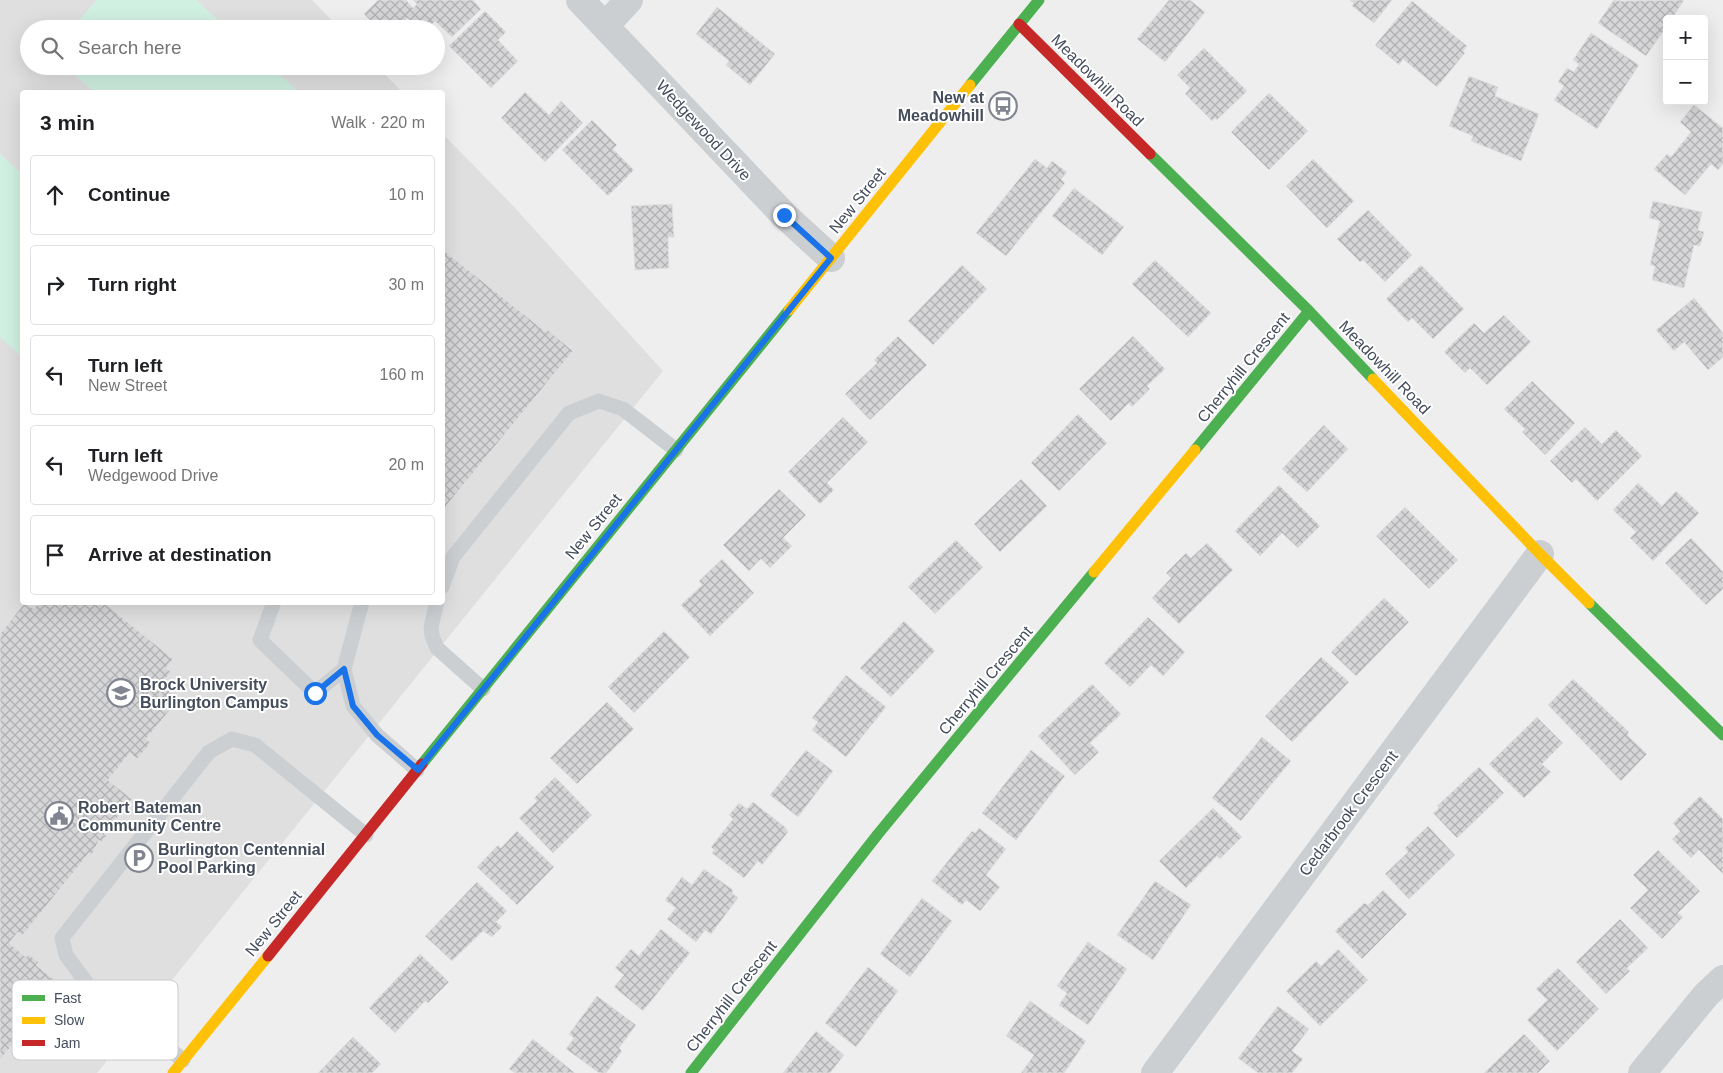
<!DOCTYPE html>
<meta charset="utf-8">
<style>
body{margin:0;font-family:Helvetica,sans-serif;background:#f6f6f6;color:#202124}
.controls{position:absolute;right:15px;top:15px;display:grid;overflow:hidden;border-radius:5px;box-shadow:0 5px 20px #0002}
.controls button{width:45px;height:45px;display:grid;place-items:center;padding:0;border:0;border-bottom:1px solid #e0e0e0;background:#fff;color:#202124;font:25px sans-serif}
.stop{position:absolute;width:15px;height:15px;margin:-11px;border:4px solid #1a73e8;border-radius:50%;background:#fff}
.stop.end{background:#1a73e8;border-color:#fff;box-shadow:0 1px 5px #0008}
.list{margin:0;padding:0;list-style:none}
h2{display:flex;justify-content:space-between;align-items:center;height:65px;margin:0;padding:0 20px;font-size:21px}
h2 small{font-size:16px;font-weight:400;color:#757577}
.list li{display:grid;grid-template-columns:32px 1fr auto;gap:15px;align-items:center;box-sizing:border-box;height:80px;margin:0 10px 10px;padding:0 10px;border:1px solid #e0e0e0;border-radius:5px}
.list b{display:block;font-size:19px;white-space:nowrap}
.list p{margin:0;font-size:16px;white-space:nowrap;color:#757577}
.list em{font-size:16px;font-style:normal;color:#757577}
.icon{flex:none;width:28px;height:28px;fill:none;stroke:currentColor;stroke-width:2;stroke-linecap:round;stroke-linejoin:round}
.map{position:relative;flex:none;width:1723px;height:1073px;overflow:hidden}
.search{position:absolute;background:#fff;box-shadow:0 5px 20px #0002;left:20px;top:20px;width:425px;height:55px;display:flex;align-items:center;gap:12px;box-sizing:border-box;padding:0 18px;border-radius:28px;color:#757577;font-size:19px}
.panel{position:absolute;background:#fff;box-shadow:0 5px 20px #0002;left:20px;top:90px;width:425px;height:515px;border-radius:5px}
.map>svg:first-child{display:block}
</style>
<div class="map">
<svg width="1723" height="1073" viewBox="0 0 1723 1073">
<defs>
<pattern id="building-cross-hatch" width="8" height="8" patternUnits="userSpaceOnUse" patternTransform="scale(1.25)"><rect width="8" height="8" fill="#d6d6d8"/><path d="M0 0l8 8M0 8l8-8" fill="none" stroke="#afb0b2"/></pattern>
</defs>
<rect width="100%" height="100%" fill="#efeeee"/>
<path fill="#e0dfe0" d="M 0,0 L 312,0 L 340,29 L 29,29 L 29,66 L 377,66 L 402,92 L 22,92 L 22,602 L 442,602 L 443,134 L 515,208 L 663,371 L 97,1073 L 0,1073 Z"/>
<path fill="#d0f0e1" d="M 97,0 L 196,0 L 228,29 L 71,29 Z
M 65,66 L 269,66 L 299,92 L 94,92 Z
M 0,154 L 22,174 L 22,357 L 0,337 Z"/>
<path fill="url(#building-cross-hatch)" stroke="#e0e0e1" d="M 378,0 L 406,0 L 413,8 L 417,4 L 413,0 L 473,0 L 481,9 L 452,37 L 435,21 L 427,29 L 421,29 L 407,18 L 397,29 L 378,29 L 364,14 Z
M 1169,0 L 1190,0 L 1205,12 L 1165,62 L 1137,39 Z
M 1350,0 L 1392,0 L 1374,23 L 1352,6 L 1354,3 Z
M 1614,0 L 1621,1 L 1684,0 L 1672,19 L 1667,19 L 1667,26 L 1646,56 L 1598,23 Z
M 1412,1 L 1467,46 L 1463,51 L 1465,53 L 1437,87 L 1403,59 L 1399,65 L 1375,45 Z
M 717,7 L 775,54 L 750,85 L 726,65 L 729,61 L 696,34 Z
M 485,11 L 506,32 L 498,40 L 518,61 L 491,88 L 449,46 Z
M 1591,33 L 1639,65 L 1597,129 L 1554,100 L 1564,86 L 1558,82 L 1567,68 L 1574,72 L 1579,64 L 1573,60 Z
M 1204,48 L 1247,91 L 1217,120 L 1215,118 L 1212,121 L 1185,94 L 1190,88 L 1177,75 Z
M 1469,76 L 1498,87 L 1495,96 L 1539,114 L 1521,161 L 1471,141 L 1473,136 L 1449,126 Z
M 525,92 L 549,115 L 561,101 L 583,123 L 545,162 L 501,118 Z
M 1269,93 L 1308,131 L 1269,170 L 1231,132 Z
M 1694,105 L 1723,128 L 1723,164 L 1718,170 L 1711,164 L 1685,195 L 1654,169 L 1667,154 L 1671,157 L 1691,132 L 1680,122 Z
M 592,120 L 617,145 L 613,149 L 634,170 L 608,196 L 562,150 Z
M 1035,159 L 1047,168 L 1052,161 L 1067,172 L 1061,179 L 1065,183 L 1006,256 L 976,233 Z
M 1313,159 L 1354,201 L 1327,228 L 1286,186 Z
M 1074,188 L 1124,227 L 1102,255 L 1052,216 Z
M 1653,201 L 1702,212 L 1698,230 L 1704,232 L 1700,246 L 1694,245 L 1684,288 L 1652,280 L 1655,266 L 1650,265 L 1660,221 L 1649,218 Z
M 672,204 L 674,237 L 668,237 L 669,268 L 635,270 L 631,206 Z
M 1368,210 L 1412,255 L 1385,282 L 1363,260 L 1360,262 L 1337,239 Z
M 442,249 L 546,332 L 548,330 L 573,351 L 442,511 Z
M 1155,260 L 1211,313 L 1188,337 L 1132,284 Z
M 962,265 L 987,289 L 933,345 L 908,321 Z
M 1421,265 L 1464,309 L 1433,339 L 1412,318 L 1408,322 L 1386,299 Z
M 1694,298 L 1723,333 L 1723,357 L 1708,370 L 1684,342 L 1674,351 L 1656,330 Z
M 1504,315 L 1531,342 L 1487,385 L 1470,368 L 1465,373 L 1444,352 L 1474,323 L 1484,333 Z
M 898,336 L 927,365 L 870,420 L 845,394 L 877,363 L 874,360 Z
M 1133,336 L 1165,369 L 1147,386 L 1150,389 L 1132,407 L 1129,403 L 1111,421 L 1079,389 Z
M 1532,381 L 1575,423 L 1545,455 L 1522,432 L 1525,429 L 1504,409 Z
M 1078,414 L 1107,443 L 1059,491 L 1031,463 Z
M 843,417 L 868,442 L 827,483 L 834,490 L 820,504 L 788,472 Z
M 1324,425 L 1348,449 L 1307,492 L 1282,469 Z
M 1585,427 L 1602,444 L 1616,430 L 1642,456 L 1597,501 L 1576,479 L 1572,483 L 1550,461 Z
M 1021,479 L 1047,506 L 1000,552 L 974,524 Z
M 1638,483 L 1662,506 L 1676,491 L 1699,513 L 1653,561 L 1630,538 L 1636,532 L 1613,510 Z
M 1279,485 L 1320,526 L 1298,548 L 1282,533 L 1260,556 L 1235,531 Z
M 779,489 L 806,515 L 783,538 L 792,546 L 770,568 L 761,559 L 749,571 L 723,545 Z
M 1405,507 L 1458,560 L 1429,589 L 1376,536 Z
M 1691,538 L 1723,572 L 1723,589 L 1706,605 L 1665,563 Z
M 956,540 L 983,567 L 935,614 L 908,587 Z
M 1207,543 L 1233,570 L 1179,624 L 1152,598 L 1171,578 L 1166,573 L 1186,553 L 1191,558 Z
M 722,559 L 754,593 L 710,636 L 681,605 L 702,585 L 699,581 Z
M 1384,598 L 1409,622 L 1356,676 L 1331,652 Z
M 25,602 L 34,609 L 39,602 L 103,602 L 173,659 L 166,668 L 171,672 L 161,684 L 179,699 L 146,739 L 151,743 L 137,759 L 130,753 L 108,780 L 132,799 L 104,834 L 107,836 L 102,842 L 99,840 L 92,855 L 89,853 L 22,936 L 18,932 L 9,943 L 26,957 L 28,954 L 39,962 L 36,965 L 61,985 L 0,1060 L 0,634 Z
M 1148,617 L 1185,652 L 1163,676 L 1151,665 L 1130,687 L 1104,663 Z
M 904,621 L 935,651 L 891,697 L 860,668 Z
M 664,631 L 690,657 L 634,713 L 608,687 Z
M 1321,657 L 1349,682 L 1292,742 L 1265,716 Z
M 846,675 L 886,707 L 846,757 L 812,730 L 818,722 L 812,718 Z
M 1573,679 L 1629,732 L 1627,735 L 1647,754 L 1621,781 L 1548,705 Z
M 1092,684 L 1121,714 L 1090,743 L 1099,752 L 1075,775 L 1038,736 Z
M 607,702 L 634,729 L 577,784 L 550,758 Z
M 1537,717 L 1563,743 L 1542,764 L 1551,772 L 1524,798 L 1489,764 Z
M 1262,737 L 1291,761 L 1241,821 L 1212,798 Z
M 806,750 L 833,771 L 798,817 L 770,795 Z
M 1031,750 L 1065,776 L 1016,840 L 982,813 Z
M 1479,767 L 1504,793 L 1457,838 L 1433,813 L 1439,808 L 1437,806 Z
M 555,777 L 592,815 L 553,853 L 519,818 L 537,801 L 534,798 Z
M 1700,796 L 1723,819 L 1723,874 L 1699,850 L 1691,858 L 1672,839 L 1680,831 L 1673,823 Z
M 753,802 L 785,827 L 788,832 L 762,865 L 758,861 L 744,878 L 712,853 L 714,850 L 711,847 L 733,819 L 729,815 L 739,803 L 747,809 Z
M 1213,808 L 1242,837 L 1220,859 L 1217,856 L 1186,888 L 1159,861 Z
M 1428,826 L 1455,855 L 1409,899 L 1385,874 L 1408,852 L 1405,848 Z
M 979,828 L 1006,849 L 986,875 L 1000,887 L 980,911 L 966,900 L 962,905 L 932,881 L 972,831 L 975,833 Z
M 517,831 L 554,867 L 517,905 L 477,867 L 498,845 L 501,848 Z
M 1658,850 L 1700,891 L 1678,913 L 1683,917 L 1662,939 L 1630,908 L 1648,890 L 1633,875 Z
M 704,869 L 733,890 L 732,893 L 738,898 L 711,934 L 705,930 L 696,942 L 667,919 L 676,908 L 665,900 L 682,877 L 692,885 Z
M 1155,881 L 1191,905 L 1153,960 L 1117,935 Z
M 477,882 L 507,911 L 496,922 L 502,927 L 492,937 L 483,931 L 452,961 L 425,936 Z
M 1383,890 L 1407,914 L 1362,959 L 1335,931 L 1364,903 L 1368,905 Z
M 922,898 L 952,921 L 910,977 L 880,954 Z
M 1620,919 L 1648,948 L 1627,968 L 1630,971 L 1606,994 L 1576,962 Z
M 661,929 L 690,953 L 643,1011 L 614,987 L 624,975 L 615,968 L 631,949 L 639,956 Z
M 1088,942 L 1127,969 L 1088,1025 L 1059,1005 L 1067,993 L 1057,986 Z
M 1338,949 L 1368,980 L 1320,1026 L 1286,991 L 1316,961 L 1321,966 Z
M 420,954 L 449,982 L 428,1003 L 425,1001 L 395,1033 L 369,1008 Z
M 868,967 L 898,991 L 856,1047 L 825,1023 Z
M 1558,968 L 1599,1009 L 1557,1051 L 1527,1020 L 1547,1000 L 1536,989 Z
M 597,996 L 636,1025 L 619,1048 L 622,1051 L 606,1073 L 599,1073 L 566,1049 L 574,1038 L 569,1034 Z
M 1030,1001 L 1086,1041 L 1064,1073 L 1021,1073 L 1034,1055 L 1006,1036 Z
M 1278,1006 L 1309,1029 L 1292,1051 L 1303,1059 L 1292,1073 L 1258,1073 L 1238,1058 Z
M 816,1031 L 844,1055 L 830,1073 L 783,1073 Z
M 1524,1034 L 1550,1061 L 1538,1073 L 1484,1073 Z
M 353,1037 L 381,1064 L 372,1073 L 318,1073 Z
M 533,1039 L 575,1073 L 515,1073 L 509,1069 Z"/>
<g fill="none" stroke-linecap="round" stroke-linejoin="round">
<path stroke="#cccfd2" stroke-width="15" d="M 442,587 L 453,557 L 569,413 L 599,401 L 623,409 L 676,450
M 274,602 L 260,640 L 315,693 L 344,669
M 362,602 L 344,669 L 353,706 L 377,735 L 417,770
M 437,602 L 431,627 L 432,636 L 437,648 L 483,689
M 183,1060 L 88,985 L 66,955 L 62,938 L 209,752 L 232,739 L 255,745 L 366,835"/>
<path stroke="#cccfd2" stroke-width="28" d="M 580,0 L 784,215 L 831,258
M 605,26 L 629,0
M 1155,1073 L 1540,554
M 1642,1073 L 1706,995 L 1723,979"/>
<path stroke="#4caf50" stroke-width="11" d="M 970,85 L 1039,0
M 1150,154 L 1309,311 L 1373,379
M 1195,450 L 1309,311
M 1589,603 L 1723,735
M 422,764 L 789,310
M 691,1073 L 878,834 L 1094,572"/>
<path stroke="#ffc107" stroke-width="11" d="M 789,310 L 970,85
M 1373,379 L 1540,554 L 1589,603
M 1094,572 L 1195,450
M 173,1073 L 268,956"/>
<path stroke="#c62828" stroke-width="11" d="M 1019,24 L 1150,154
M 268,956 L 422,764"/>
</g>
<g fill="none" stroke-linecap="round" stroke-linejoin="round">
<path stroke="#1a73e8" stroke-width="6" d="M 315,693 L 344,669 L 353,706 L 377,735 L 418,770 L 831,258 L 784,215"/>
</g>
<defs>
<symbol id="bus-ring" viewBox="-11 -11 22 22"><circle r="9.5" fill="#fff" stroke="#80858f" stroke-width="1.5"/><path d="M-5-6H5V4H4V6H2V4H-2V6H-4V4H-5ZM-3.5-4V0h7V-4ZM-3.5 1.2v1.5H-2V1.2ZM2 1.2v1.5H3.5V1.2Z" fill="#80858f"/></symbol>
<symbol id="university-ring" viewBox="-11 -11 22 22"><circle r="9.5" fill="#fff" stroke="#80858f" stroke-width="1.5"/><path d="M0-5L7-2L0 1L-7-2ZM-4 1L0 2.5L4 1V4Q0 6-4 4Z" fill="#80858f"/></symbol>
<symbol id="civic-ring" viewBox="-11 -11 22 22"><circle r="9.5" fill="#fff" stroke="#80858f" stroke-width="1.5"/><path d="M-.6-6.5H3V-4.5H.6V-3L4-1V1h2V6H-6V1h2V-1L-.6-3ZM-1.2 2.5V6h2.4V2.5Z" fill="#80858f"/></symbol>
<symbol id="parking-ring" viewBox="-11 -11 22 22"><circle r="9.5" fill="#fff" stroke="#80858f" stroke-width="1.5"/><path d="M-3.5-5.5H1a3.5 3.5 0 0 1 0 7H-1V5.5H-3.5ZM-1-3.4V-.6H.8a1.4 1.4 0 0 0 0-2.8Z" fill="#80858f"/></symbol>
</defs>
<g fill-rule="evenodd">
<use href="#bus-ring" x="987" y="90" width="32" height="32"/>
<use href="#university-ring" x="105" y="677" width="32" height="32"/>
<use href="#civic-ring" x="43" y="800" width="32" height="32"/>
<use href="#parking-ring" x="123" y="842" width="32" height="32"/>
</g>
<g text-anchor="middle" stroke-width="4" stroke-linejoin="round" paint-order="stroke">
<g font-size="16" fill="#444d5c" stroke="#fff">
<text transform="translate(1098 80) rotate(45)" y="6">Meadowhill Road</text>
<text transform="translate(704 130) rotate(47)" y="6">Wedgewood Drive</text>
<text transform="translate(857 200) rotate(-51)" y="6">New Street</text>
<text transform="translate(1243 367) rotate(-51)" y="6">Cherryhill Crescent</text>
<text transform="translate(1385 367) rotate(46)" y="6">Meadowhill Road</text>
<text transform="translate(593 526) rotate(-51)" y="6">New Street</text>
<text transform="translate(985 680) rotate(-50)" y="6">Cherryhill Crescent</text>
<text transform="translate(1348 813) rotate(-53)" y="6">Cedarbrook Crescent</text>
<text transform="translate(273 923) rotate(-51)" y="6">New Street</text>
<text transform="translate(731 996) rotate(-52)" y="6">Cherryhill Crescent</text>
</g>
<g font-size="16" font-weight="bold" fill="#444d5c" stroke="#fff" text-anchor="start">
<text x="984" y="103" text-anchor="end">New at<tspan x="984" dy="18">Meadowhill</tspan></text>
<text x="140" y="690">Brock University<tspan x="140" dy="18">Burlington Campus</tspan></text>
<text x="78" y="813">Robert Bateman<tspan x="78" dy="18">Community Centre</tspan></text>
<text x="158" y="855">Burlington Centennial<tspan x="158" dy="18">Pool Parking</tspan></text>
</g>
</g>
<rect x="12" y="980" width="166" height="80" rx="8" fill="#fff" stroke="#c7cace" stroke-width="1"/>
<rect x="22" y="995" width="23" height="6" fill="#4caf50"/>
<rect x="22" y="1017" width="23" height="7" fill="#ffc107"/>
<rect x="22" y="1040" width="23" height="6" fill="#c62828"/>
<g font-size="14" fill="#444d5c">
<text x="54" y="1003">Fast</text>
<text x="54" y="1025">Slow</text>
<text x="54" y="1048">Jam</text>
</g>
</svg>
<div class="controls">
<button>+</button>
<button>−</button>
</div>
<div class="stop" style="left:315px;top:693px"></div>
<div class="stop end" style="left:784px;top:215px"></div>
<div class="search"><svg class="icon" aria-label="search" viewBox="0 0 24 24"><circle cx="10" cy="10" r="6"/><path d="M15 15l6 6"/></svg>Search here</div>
<section class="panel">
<h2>3 min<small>Walk · 220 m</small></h2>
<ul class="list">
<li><svg class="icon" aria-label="ahead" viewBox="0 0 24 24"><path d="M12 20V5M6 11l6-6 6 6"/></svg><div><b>Continue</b></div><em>10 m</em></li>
<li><svg class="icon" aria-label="right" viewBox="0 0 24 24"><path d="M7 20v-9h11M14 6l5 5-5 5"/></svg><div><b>Turn right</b></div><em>30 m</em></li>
<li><svg class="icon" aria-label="left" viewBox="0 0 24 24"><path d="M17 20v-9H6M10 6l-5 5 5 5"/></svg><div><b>Turn left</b><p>New Street</p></div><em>160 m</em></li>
<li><svg class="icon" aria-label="left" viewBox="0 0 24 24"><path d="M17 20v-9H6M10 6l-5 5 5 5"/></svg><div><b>Turn left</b><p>Wedgewood Drive</p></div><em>20 m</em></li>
<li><svg class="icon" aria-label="arrive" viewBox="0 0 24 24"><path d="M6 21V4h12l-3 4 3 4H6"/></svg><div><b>Arrive at destination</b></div></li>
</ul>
</section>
</div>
